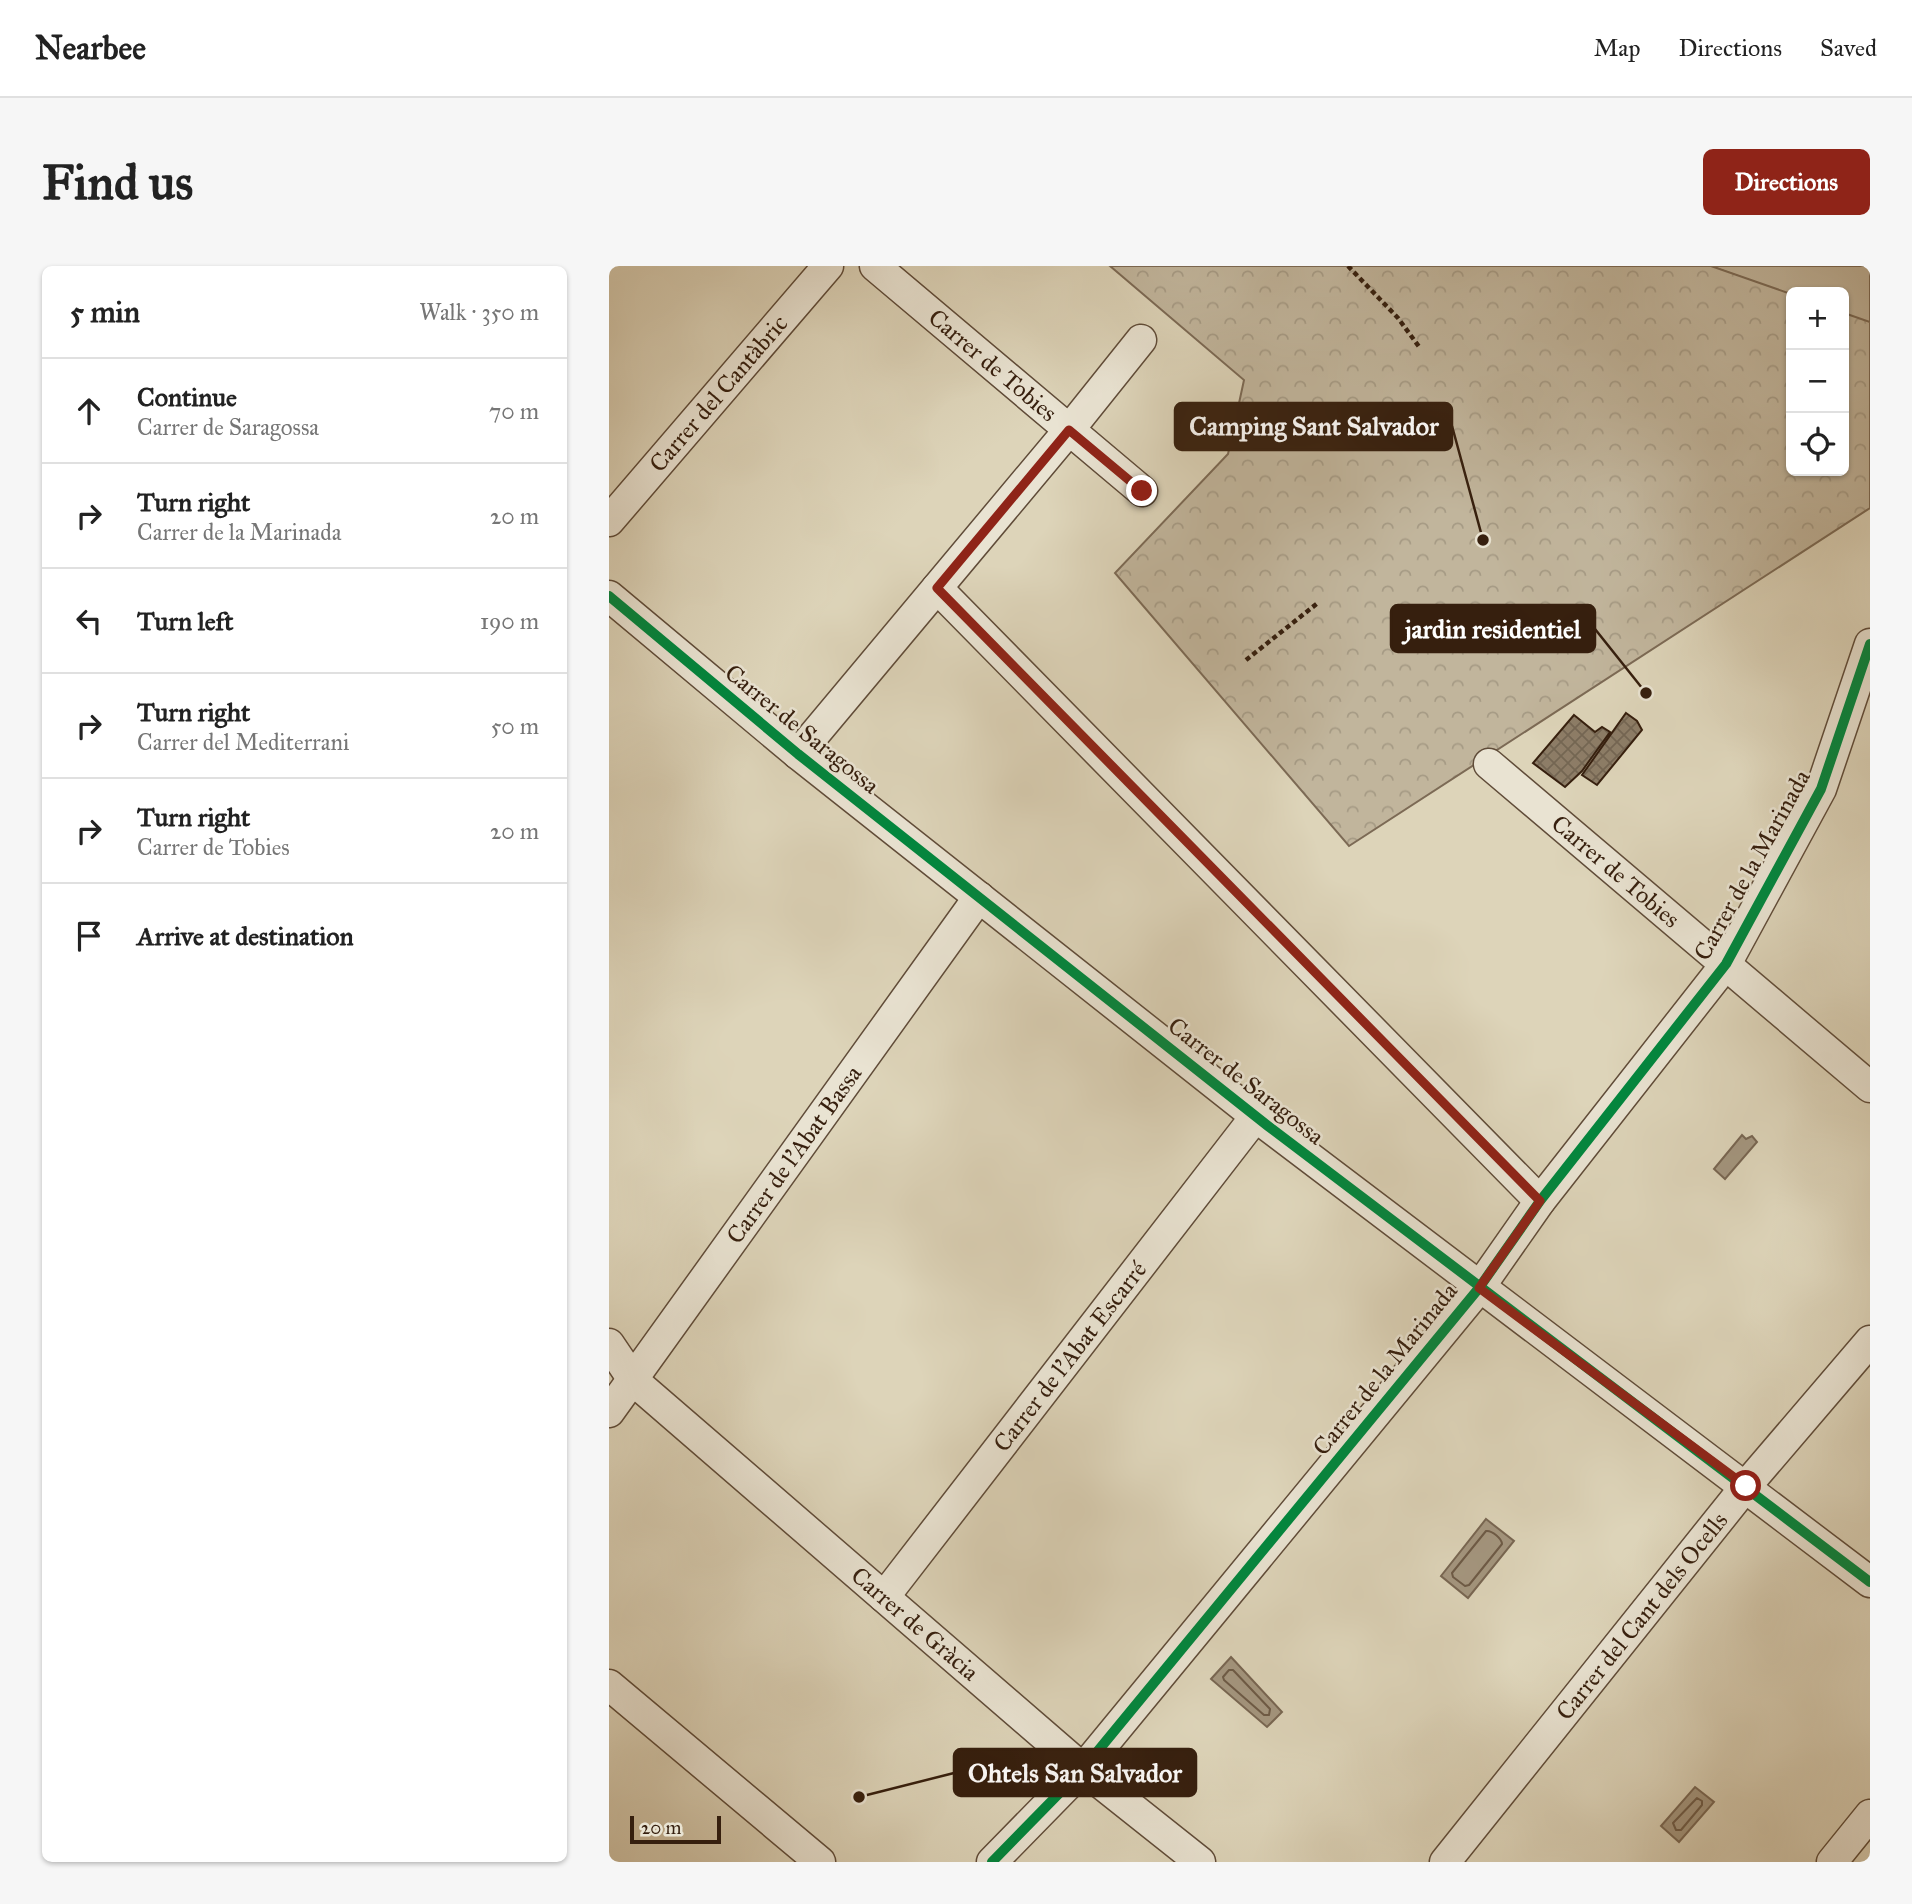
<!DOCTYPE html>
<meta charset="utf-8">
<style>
body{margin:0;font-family:"IM FELL Great Primer",serif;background:#f6f6f6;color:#222}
.controls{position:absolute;right:21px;top:21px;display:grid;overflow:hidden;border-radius:10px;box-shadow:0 2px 5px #0004}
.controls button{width:63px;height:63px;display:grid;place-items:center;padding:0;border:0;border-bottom:2px solid #e0e0e0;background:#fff;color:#222;font:35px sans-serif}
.scale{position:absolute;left:21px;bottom:18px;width:91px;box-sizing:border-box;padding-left:7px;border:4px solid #361f0e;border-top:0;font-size:19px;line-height:24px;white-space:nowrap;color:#361f0e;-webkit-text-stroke:5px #e9e3d2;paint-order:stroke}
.stop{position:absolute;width:21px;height:21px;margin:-16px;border:5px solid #8f2418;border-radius:50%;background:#fff}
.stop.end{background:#8f2418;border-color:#fff;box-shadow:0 2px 7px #0008}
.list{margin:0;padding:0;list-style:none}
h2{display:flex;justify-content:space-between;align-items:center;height:91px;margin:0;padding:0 28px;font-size:30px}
h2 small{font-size:23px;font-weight:400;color:#767676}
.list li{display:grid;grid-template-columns:46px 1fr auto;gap:21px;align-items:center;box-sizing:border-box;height:105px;padding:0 28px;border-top:2px solid #e0e0e0}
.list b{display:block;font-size:26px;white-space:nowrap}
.list p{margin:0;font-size:23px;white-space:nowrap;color:#767676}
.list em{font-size:23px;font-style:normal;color:#767676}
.icon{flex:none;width:38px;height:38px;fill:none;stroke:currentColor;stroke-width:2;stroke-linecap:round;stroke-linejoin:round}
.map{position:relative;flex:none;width:1261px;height:1596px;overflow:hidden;border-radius:10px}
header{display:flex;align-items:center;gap:42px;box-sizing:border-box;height:98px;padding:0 35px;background:#fff;border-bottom:2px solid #e0e0e0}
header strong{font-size:33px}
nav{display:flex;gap:38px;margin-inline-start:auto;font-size:24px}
.intro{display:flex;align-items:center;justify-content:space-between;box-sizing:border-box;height:168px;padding:0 42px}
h1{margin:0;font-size:49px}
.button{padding:18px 32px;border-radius:10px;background:#8f2418;color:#fff;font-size:24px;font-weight:700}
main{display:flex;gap:42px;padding:0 42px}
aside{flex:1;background:#fff;border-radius:10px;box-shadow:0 2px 5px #0004}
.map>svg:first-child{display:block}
</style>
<header>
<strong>Nearbee</strong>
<nav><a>Map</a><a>Directions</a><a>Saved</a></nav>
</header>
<div class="intro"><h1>Find us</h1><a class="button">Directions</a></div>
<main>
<aside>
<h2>5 min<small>Walk · 350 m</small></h2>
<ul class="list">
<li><svg class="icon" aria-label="ahead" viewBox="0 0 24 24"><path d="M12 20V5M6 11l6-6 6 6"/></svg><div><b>Continue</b><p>Carrer de Saragossa</p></div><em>70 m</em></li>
<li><svg class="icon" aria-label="right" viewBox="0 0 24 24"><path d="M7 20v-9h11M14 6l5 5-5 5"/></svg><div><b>Turn right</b><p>Carrer de la Marinada</p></div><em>20 m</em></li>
<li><svg class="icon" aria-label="left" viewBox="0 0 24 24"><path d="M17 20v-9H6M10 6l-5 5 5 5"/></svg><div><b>Turn left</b></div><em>190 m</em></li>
<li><svg class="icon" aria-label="right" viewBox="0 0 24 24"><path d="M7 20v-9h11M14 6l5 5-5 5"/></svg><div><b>Turn right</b><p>Carrer del Mediterrani</p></div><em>50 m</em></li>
<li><svg class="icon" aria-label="right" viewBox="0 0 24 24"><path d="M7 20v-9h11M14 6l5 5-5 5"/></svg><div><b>Turn right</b><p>Carrer de Tobies</p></div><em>20 m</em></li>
<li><svg class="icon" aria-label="arrive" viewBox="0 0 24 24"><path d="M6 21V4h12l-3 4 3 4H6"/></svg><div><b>Arrive at destination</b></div></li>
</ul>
</aside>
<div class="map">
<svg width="1261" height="1596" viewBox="0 0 1261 1596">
<defs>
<pattern id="park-crowns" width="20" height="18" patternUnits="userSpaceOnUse" patternTransform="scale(1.75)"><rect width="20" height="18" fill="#c1b59c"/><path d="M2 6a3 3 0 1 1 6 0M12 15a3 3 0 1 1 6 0" fill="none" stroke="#a69b85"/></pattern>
<pattern id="building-cross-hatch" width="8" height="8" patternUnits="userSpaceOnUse" patternTransform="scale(1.75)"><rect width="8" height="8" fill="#8d7d67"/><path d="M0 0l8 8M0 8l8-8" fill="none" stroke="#746653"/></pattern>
</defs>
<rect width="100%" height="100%" fill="#ddd4b9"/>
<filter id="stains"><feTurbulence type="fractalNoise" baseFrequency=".00286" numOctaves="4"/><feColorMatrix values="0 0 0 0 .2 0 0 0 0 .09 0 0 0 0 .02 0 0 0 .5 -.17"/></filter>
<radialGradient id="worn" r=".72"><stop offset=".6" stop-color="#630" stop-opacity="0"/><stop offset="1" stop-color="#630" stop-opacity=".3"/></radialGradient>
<path fill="#c1b59c" stroke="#7c6a55" stroke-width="2" d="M 1101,0 L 1261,0 L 1261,57 L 1235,48 L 1235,26 L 1182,26 L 1182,29 Z"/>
<path fill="url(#park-crowns)" stroke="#7c6a55" stroke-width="2" d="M 501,0 L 1102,0 L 1182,28 L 1182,205 L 1235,205 L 1235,47 L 1261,56 L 1261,242 L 740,580 L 506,307 L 619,188 L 635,114 Z"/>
<path fill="#a4967f" stroke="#786652" stroke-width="2" d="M 1133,869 L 1137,873 L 1143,870 L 1148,876 L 1116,913 L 1105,903 Z
M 877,1253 L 905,1275 L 859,1332 L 832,1310 Z
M 622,1391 L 673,1446 L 658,1461 L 602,1413 Z
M 1086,1521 L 1105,1536 L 1070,1576 L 1052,1560 Z"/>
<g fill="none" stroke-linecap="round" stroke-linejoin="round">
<path stroke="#6d5a46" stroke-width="2" d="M 877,1265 C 883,1264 893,1273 893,1278 L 860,1319 L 856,1320 L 844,1311 L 843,1307 Z
M 620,1404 L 624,1404 L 661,1443 L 660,1449 L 655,1449 L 615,1414 L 614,1411 Z
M 1088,1532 L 1093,1535 L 1093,1539 L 1072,1564 L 1067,1564 L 1064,1557 Z"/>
</g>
<path fill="url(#building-cross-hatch)" stroke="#361f0e" stroke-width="2" d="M 1017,447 L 1028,455 L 1033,464 L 988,519 L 973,509 Z
M 965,449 L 986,466 L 993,461 L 1001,466 L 973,505 L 956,521 L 924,497 Z"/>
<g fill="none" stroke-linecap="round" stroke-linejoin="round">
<defs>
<g id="minor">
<path id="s1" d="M 266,0 L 533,225"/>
<path id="s2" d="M 0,255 L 219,0"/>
<path d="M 328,322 L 931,935"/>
<path d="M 0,330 L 189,488 L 659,860 L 1261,1316"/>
<path d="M 189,488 L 460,164 L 532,74"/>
<path id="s3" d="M 880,498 L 1261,821"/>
<path id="s4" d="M 0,1078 L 25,1115 L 474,1503 L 591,1596"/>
<path id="s5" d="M 0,1146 L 370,631"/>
<path id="s6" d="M 275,1331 L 647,850"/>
<path d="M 0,1419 L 211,1596"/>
<path d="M 383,1596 L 474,1503 L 870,1022 L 931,935 L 1117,698 L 1212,523 L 1261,378"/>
<path id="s7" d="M 836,1596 L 1137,1220 L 1261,1075"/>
<path d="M 1223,1596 L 1261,1549"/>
</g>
</defs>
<use href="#minor" stroke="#604c39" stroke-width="33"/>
<path stroke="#361f0e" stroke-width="4.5" stroke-dasharray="5 3.5" stroke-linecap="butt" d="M 739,0 L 789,52 L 811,82
M 637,394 L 710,336"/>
<use href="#minor" stroke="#e9e3d2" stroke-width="30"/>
<defs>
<path id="cycleway" d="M 0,330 L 189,488 L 659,860 L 1261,1316
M 383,1596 L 474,1503 L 870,1022 L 931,935 L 1117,698 L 1212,523 L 1261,378"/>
</defs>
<use href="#cycleway" stroke="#e9e3d2" stroke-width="15"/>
<use href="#cycleway" stroke="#00873e" stroke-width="10"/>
</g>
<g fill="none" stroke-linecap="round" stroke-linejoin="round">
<path stroke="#8f2418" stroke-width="9" d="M 533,225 L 460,164 L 328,322 L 931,935 L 870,1022 L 1137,1220"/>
</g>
<g text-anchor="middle" stroke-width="5" stroke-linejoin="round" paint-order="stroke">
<g font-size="24" fill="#361f0e" stroke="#e9e3d2">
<text dy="8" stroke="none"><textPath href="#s1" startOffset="154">Carrer de Tobies</textPath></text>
<text dy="8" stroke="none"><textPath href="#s2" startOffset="168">Carrer del Cantàbric</textPath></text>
<text transform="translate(193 463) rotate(39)" y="8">Carrer de Saragossa</text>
<text transform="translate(1143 599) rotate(-61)" y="8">Carrer de la Marinada</text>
<text dy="8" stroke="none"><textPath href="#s3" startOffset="166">Carrer de Tobies</textPath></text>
<text transform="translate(637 815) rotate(38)" y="8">Carrer de Saragossa</text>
<text dy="8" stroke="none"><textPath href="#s5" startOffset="317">Carrer de l'Abat Bassa</textPath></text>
<text dy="8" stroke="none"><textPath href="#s6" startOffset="304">Carrer de l'Abat Escarré</textPath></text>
<text transform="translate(776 1103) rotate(-51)" y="8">Carrer de la Marinada</text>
<text dy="8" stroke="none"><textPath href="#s7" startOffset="315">Carrer del Cant dels Ocells</textPath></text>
<text dy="8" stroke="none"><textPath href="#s4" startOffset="416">Carrer de Gràcia</textPath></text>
</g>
</g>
<path fill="none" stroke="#361f0e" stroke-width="2.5" d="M874 274L843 160M1037 427L986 363M250 1531L345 1507"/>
<g fill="#361f0e" stroke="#e9e3d2" stroke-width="2.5">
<circle cx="874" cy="274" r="7"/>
<circle cx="1037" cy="427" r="7"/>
<circle cx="250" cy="1531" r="7"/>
</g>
<g fill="#361f0e" stroke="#361f0e" stroke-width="2.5">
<rect x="566" y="137" width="277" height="47" rx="7"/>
<rect x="782" y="339" width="204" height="47" rx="7"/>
<rect x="345" y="1483" width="242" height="47" rx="7"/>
</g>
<g font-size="26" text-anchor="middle" font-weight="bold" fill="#fff">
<text x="705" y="169">Camping Sant Salvador</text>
<text x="884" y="372">jardin residentiel</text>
<text x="466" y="1516">Ohtels San Salvador</text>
</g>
<rect width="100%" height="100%" filter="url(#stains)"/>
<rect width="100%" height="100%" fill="url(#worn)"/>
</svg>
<div class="controls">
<button>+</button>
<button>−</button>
<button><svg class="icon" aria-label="locate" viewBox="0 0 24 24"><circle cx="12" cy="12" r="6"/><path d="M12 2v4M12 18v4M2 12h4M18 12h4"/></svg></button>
</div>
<div class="scale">20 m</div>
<div class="stop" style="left:1137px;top:1220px"></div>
<div class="stop end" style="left:533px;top:225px"></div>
</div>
</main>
